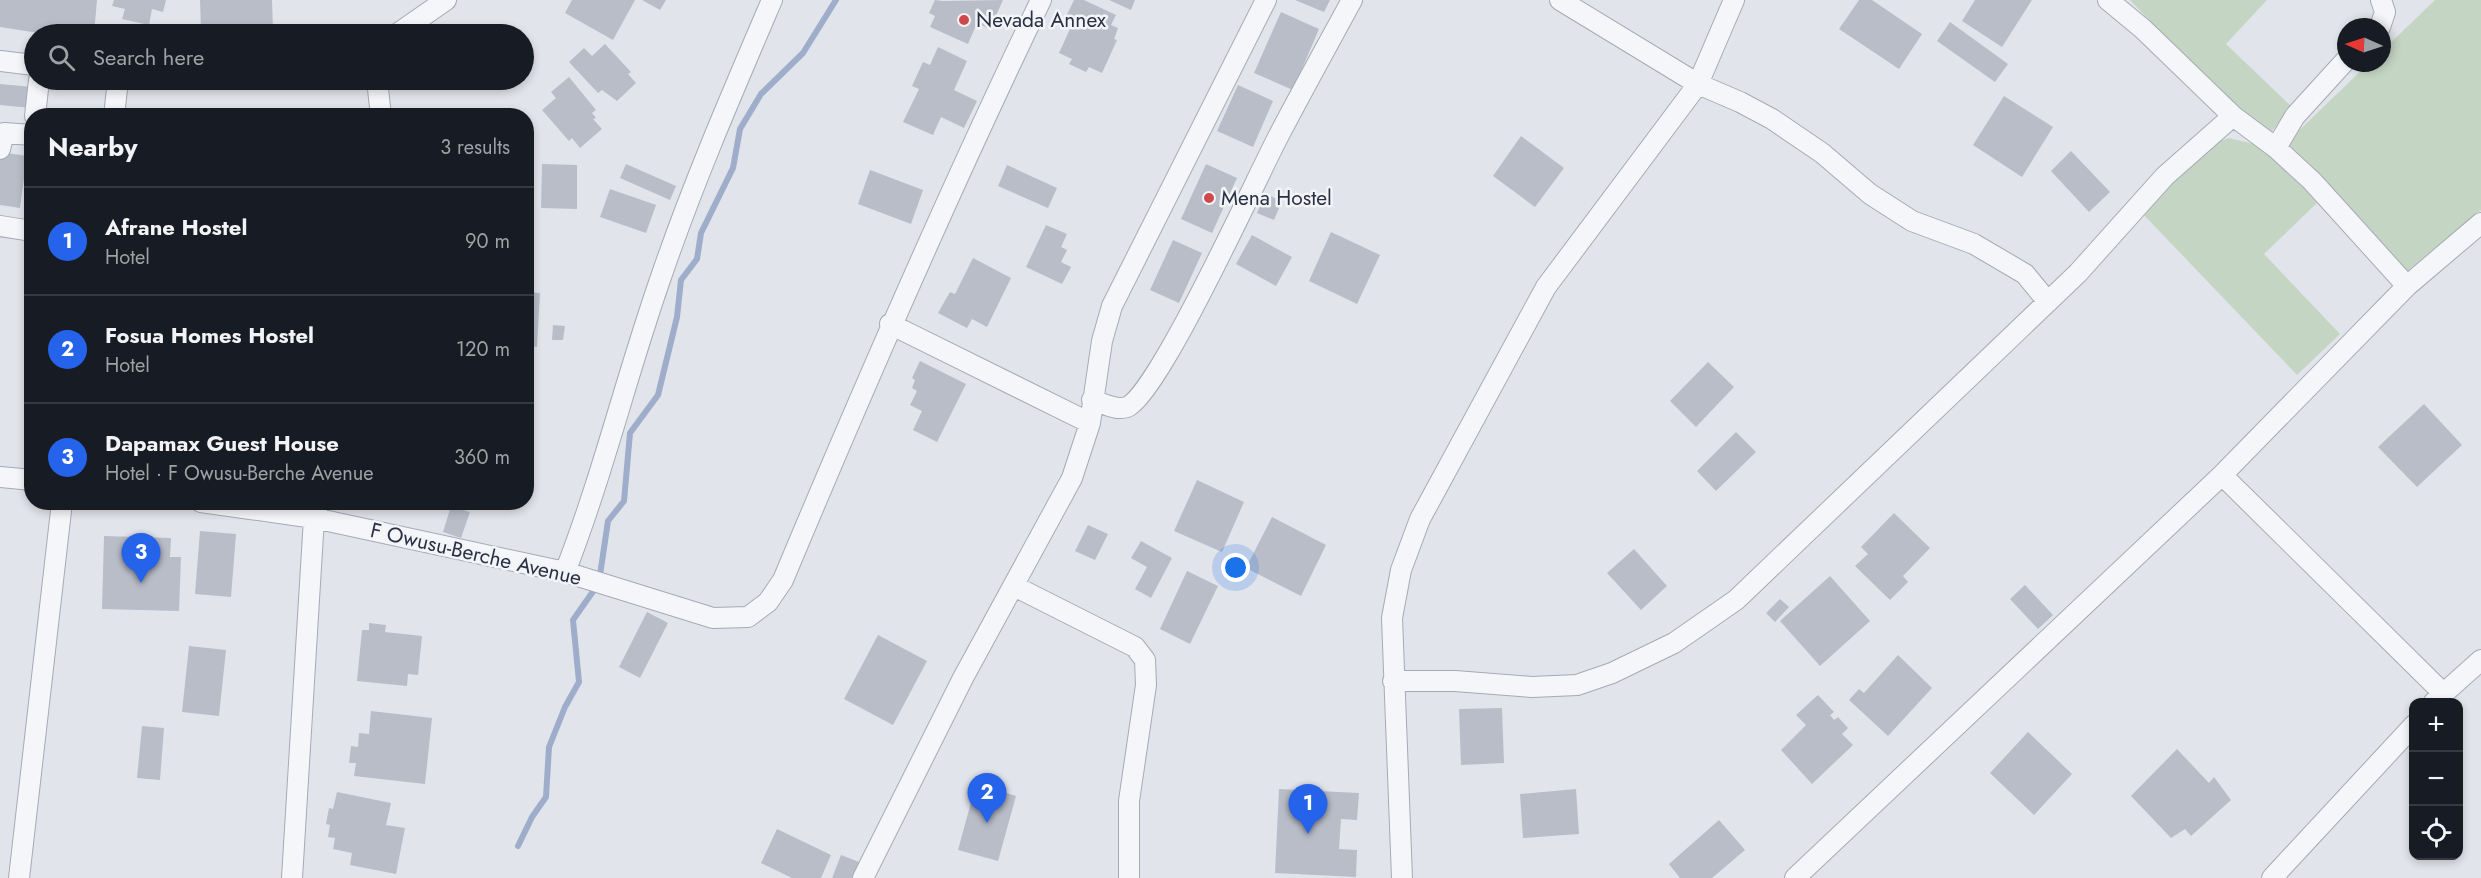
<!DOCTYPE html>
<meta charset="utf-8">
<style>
body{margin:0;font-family:Jost,sans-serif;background:#20242c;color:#f1f3f6}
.controls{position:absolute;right:18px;bottom:18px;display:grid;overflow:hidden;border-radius:12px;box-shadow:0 3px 9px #0003}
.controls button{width:54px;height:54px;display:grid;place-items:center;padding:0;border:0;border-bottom:2px solid #363941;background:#171b24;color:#f1f3f6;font:30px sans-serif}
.compass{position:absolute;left:2337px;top:18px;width:54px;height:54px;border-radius:50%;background:#171b24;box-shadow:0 3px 9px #0003;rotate:273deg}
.you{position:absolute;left:1236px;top:568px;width:21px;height:21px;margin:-15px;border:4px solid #fff;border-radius:50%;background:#1a73e8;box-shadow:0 0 0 9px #1a73e833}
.badge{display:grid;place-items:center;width:39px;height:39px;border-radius:50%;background:#2563eb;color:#fff;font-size:20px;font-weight:700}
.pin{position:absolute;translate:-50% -50px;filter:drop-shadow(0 2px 3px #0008)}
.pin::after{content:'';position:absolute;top:32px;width:21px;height:18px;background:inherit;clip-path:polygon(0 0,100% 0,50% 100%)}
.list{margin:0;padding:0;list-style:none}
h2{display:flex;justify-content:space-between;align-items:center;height:78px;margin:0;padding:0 24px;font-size:26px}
h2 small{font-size:20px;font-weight:400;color:#9ea1a6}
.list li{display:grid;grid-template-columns:39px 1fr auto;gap:18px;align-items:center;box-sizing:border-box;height:108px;padding:0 24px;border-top:2px solid #363941}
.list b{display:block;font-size:22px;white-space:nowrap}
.list p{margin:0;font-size:20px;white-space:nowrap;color:#9ea1a6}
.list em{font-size:20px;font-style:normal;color:#9ea1a6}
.icon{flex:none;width:33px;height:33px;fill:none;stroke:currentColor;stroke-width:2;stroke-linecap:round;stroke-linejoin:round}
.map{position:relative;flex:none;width:2481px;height:878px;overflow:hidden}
.search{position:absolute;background:#171b24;box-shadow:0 3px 9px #0003;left:24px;top:24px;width:510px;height:66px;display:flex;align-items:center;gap:15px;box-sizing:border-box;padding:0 21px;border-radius:33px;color:#9ea1a6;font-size:22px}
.panel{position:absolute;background:#171b24;box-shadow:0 3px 9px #0003;left:24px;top:108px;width:510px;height:402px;border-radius:24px}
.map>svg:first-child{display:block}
</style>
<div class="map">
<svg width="2481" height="878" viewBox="0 0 2481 878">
<rect width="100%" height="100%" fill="#e2e4eb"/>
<path fill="#c5d5c3" d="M 2130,0 L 2267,0 L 2226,44 L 2291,106 L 2272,131 L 2252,124 L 2234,109 Z
M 2435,0 L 2481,0 L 2481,210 L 2402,275 L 2287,142 L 2369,63 L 2382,63 L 2382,51 Z
M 2229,138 L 2258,145 L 2279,160 L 2317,203 L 2264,254 L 2340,334 L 2297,375 L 2141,212 L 2211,144 Z"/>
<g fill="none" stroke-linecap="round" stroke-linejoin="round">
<path stroke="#9eadca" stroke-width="6" d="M 600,575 L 608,521 L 624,501 L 630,433 L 658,395 L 677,317 L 681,280 L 697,259 L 701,233 L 733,168 L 740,129 L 761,94 L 803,53 L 836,0
M 518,846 L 532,817 L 546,797 L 549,747 L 565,707 L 579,682 L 573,620 L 594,590"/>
</g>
<path fill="#b9bdc8" d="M 0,0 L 97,0 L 94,34 L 45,34 L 0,27 Z
M 114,0 L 166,0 L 163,12 L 152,9 L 149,25 L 122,19 L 125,9 L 112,6 Z
M 200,0 L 272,0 L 273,32 L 238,34 L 237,28 L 201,30 Z
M 572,0 L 635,0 L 613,40 L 565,13 Z
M 642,0 L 666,0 L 660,10 Z
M 935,0 L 942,1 L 1003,0 L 990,29 L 977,23 L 968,44 L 930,27 L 935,16 L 929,13 Z
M 1074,0 L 1084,0 L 1116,15 L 1111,25 L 1118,28 L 1114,39 L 1117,40 L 1102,73 L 1089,67 L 1086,72 L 1069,64 L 1072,59 L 1059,53 L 1070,29 L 1062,25 Z
M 1109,0 L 1135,0 L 1131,10 Z
M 1295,0 L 1330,0 L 1324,12 Z
M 1859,0 L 1872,0 L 1922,34 L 1899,69 L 1839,29 Z
M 1975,0 L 2032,0 L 2002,47 L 1962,21 Z
M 1281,12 L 1319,29 L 1293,90 L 1254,73 Z
M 1950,22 L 2008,64 L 1995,82 L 1937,41 Z
M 605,44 L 631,72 L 628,74 L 636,83 L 617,101 L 602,90 L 598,93 L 569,62 L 584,48 L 592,56 Z
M 938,47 L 967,61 L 954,90 L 977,101 L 964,128 L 941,117 L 933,135 L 903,122 L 919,89 L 912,86 L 923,62 L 930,65 Z
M 569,77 L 596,110 L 592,113 L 596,118 L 593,119 L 602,129 L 580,148 L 572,138 L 569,141 L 542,110 L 556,98 L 551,92 Z
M 0,84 L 33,87 L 31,108 L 0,105 Z
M 1238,85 L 1273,101 L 1253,147 L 1217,131 Z
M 2004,96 L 2053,127 L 2022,177 L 1973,145 Z
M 1521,136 L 1564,168 L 1535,207 L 1493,176 Z
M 2071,151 L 2110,192 L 2089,212 L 2051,171 Z
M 0,152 L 27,156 L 20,208 L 0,205 Z
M 542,164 L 577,165 L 577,209 L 541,208 Z
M 626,164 L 676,186 L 670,200 L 620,178 Z
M 1206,164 L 1237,178 L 1212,233 L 1181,219 Z
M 1007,165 L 1057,188 L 1048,208 L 998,186 Z
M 870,170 L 923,190 L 911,224 L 858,204 Z
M 610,189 L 656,205 L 646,233 L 600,217 Z
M 1265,194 L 1282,201 L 1274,220 L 1257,213 Z
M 1046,225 L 1067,234 L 1061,247 L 1067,250 L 1061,262 L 1071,267 L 1062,284 L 1026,267 Z
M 1331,232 L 1380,255 L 1357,304 L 1309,281 Z
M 1252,235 L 1292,257 L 1276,286 L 1236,264 Z
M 1173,240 L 1202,253 L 1179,303 L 1150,290 Z
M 973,258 L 1011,278 L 987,327 L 972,319 L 967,328 L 938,313 L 950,292 L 955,294 Z
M 526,292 L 540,293 L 537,347 L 526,346 Z
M 553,325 L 565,326 L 563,340 L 552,340 Z
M 920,361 L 966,384 L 937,442 L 913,430 L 922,411 L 910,405 L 917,391 L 912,388 L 915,380 L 912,378 Z
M 1708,362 L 1734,387 L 1696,427 L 1670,401 Z
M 2424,404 L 2462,445 L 2417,487 L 2378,447 Z
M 1736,432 L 1756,452 L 1716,491 L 1697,471 Z
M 1197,480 L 1244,502 L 1222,552 L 1174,531 Z
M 451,506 L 470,512 L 461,538 L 443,532 Z
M 1894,513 L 1930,548 L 1903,576 L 1908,582 L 1890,600 L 1855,566 L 1868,554 L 1861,547 Z
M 1272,517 L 1326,545 L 1301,596 L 1246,568 Z
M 1088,525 L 1108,534 L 1095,560 L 1075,551 Z
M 200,531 L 236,534 L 231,597 L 195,594 Z
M 104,536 L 171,538 L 170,557 L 181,557 L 179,611 L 102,609 Z
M 1141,541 L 1172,558 L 1151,598 L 1135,589 L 1147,567 L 1131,558 Z
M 1634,549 L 1667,586 L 1641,610 L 1607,573 Z
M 1187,571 L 1218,586 L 1190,644 L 1160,629 Z
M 1830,576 L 1870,621 L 1820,666 L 1780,621 Z
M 2025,585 L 2053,615 L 2038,629 L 2010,599 Z
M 1780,599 L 1789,607 L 1775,622 L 1766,613 Z
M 647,612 L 668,623 L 640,678 L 619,667 Z
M 369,623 L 386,625 L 385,632 L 422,636 L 418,675 L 408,674 L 407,686 L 357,681 L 362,630 L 369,630 Z
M 878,635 L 927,661 L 893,725 L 844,699 Z
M 189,646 L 226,650 L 219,716 L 182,712 Z
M 1898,655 L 1932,688 L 1888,736 L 1849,700 L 1859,689 L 1864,693 Z
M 1818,695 L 1834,712 L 1830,715 L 1834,720 L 1838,717 L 1848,728 L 1842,734 L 1853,745 L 1812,784 L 1781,750 L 1806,725 L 1796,715 Z
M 1502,708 L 1504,763 L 1461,765 L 1459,709 Z
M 371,711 L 432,718 L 425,784 L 354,776 L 356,763 L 349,763 L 351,746 L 358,747 L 359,733 L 369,734 Z
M 142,726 L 164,728 L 160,780 L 137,778 Z
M 2028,732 L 2072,774 L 2034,815 L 1990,773 Z
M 2177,749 L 2209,783 L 2214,777 L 2231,800 L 2191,836 L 2185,829 L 2171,838 L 2131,796 Z
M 976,784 L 1016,796 L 998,861 L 958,850 Z
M 1279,789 L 1359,793 L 1357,820 L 1341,819 L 1339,849 L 1357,850 L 1356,877 L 1275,873 Z
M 1576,789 L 1579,834 L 1523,838 L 1520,794 Z
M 337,792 L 391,803 L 386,825 L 405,828 L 396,874 L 350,865 L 352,853 L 333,849 L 335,838 L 328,837 L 330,825 L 326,824 L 329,808 L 333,809 Z
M 1719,820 L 1745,850 L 1712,878 L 1680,878 L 1669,864 Z
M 777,829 L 831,855 L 821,878 L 792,878 L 761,863 Z
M 841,855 L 859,862 L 852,878 L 832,878 Z"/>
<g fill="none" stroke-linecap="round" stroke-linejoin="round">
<defs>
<path id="minor" d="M 1560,0 L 1698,84 L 1740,102 L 1772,119 L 1822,153 L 1870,194 L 1912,221 L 1974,244 L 2025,274 L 2048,302
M 2108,0 L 2143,29 L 2233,116 L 2276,148 L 2312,181 L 2407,286
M 2380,27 L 2385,12 L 2381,0
M 397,34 L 446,0
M 0,61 L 34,65
M 377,80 L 381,116
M 35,116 L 39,80
M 114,116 L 118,80
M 2276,148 L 2295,116 L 2346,60
M 0,149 L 4,133 L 32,135
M 0,226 L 32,231
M 890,324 L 1090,423
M 1092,400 C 1103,403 1116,411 1127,407 C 1159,393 1256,179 1278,137 C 1302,91 1327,46 1352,0
M 2222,475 L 2443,693
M 0,477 L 32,480
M 201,502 L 314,518 L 565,572 L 713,618 L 748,617 L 768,602 L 783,580 C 865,384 949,191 1041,0
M 565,572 C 603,475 627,373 662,274 C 694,181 733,91 772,0
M 1014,586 L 1135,647 L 1145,660 L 1146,685 L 1129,801 L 1129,878
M 1393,681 L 1455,681 L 1532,687 L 1577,685 L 1612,673 L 1674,643 L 1736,600 L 2078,273 L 2165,176 L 2233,116
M 2434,702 L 2481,660
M 19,878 L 62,502
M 292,878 L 314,518 L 319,502
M 863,878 L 963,678 L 1072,478 L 1090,423 L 1102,341 L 1112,306 L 1266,0
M 1402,878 L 1392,618 L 1401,570 L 1420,519 L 1546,287 L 1698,84 L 1734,0
M 1795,878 L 2222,475 L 2407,286 L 2481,223
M 2272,878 L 2414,725"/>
</defs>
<use href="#minor" stroke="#a7aab5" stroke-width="22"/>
<use href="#minor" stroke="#f5f6f9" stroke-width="20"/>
</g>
<g fill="#cf484a" stroke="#f2f4f8" stroke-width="2">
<circle cx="964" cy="20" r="6"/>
<circle cx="1209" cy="198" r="6"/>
</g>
<g text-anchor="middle" stroke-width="5" stroke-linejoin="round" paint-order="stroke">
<g font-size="21" fill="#2a3043" stroke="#f2f4f8" text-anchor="start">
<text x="976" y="27">Nevada Annex</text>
<text x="1221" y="205">Mena Hostel</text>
</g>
<g font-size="21" fill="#2a3043" stroke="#f2f4f8">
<text transform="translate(476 554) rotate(13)" y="7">F Owusu-Berche Avenue</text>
</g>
</g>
</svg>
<div class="controls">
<button>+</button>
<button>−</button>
<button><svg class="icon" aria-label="locate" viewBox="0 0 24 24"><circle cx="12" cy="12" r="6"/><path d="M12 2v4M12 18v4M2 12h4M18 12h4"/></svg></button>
</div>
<svg class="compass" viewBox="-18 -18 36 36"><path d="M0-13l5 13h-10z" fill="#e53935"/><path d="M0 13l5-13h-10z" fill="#9ea1a6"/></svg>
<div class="you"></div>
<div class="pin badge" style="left:1308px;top:834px">1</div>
<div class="pin badge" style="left:987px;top:823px">2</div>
<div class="pin badge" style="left:141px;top:583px">3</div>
<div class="search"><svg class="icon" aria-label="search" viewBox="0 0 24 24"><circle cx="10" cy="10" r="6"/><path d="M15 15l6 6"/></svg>Search here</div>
<section class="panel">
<h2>Nearby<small>3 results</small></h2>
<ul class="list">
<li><span class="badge">1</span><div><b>Afrane Hostel</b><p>Hotel</p></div><em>90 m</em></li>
<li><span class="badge">2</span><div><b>Fosua Homes Hostel</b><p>Hotel</p></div><em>120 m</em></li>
<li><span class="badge">3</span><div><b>Dapamax Guest House</b><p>Hotel · F Owusu-Berche Avenue</p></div><em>360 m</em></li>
</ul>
</section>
</div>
